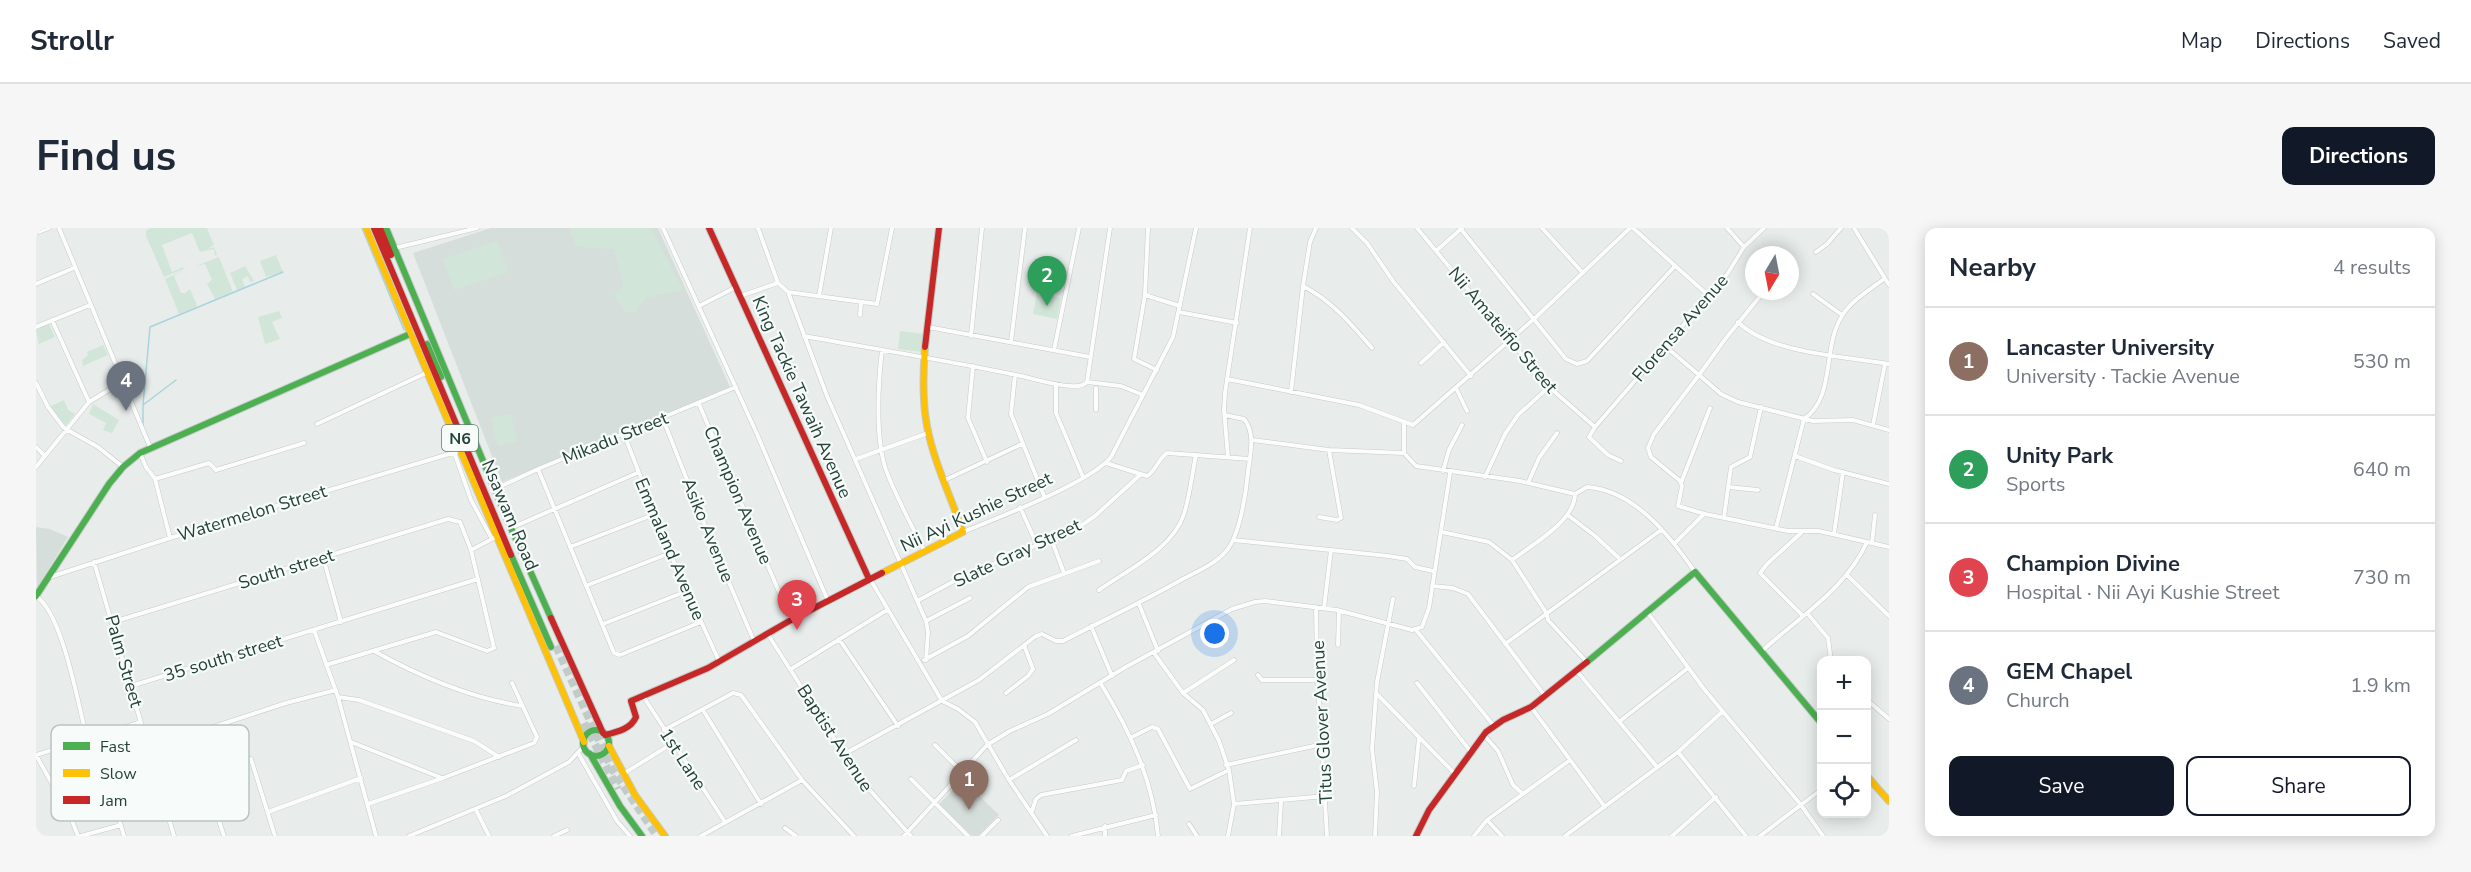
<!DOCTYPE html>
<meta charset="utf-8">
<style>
body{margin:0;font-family:"Nunito Sans",sans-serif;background:#f6f6f7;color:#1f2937}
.controls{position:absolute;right:18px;bottom:18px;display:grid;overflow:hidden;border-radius:12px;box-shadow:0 3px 15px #0003}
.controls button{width:54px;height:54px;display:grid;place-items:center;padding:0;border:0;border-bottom:2px solid #e0e1e3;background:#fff;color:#1f2937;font:30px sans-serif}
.compass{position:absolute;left:1709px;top:18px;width:54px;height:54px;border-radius:50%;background:#fff;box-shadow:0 3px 15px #0003;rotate:190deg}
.you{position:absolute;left:1179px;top:406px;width:21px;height:21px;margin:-15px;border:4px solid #fff;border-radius:50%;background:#1a73e8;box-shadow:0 0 0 9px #1a73e833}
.badge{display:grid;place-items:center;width:39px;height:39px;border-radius:50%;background:#111827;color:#fff;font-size:20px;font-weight:700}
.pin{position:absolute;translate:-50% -50px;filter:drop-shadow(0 2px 3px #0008)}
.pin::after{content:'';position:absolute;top:32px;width:21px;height:18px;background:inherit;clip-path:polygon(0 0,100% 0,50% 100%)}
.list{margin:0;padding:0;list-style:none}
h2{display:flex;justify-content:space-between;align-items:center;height:78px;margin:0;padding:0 24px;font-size:26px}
h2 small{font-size:20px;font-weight:400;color:#747a83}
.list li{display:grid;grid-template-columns:39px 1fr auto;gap:18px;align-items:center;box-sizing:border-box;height:108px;padding:0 24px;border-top:2px solid #e0e1e3}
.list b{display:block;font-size:22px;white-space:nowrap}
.list p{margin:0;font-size:20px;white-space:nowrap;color:#747a83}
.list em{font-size:20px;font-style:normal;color:#747a83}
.actions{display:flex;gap:12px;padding:18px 24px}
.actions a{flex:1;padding:14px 0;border:2px solid #111827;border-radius:12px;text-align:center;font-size:21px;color:#111827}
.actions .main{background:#111827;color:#fff}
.icon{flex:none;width:33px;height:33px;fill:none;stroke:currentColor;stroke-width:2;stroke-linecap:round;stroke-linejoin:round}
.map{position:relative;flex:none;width:1853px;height:608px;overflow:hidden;border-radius:12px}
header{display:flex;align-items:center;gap:36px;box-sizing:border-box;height:84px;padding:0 30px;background:#fff;border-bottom:2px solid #e0e1e3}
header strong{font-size:28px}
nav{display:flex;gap:33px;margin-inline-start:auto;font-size:21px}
.intro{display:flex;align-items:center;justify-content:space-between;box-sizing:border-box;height:144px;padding:0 36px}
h1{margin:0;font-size:42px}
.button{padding:15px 27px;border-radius:12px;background:#111827;color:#fff;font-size:21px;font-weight:700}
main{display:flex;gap:36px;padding:0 36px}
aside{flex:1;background:#fff;border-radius:12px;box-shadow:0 3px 15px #0003}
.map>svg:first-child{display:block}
</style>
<header>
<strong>Strollr</strong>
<nav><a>Map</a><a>Directions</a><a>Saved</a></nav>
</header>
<div class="intro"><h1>Find us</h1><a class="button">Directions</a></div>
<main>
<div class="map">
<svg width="1853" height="608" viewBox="0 0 1853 608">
<rect width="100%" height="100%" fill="#e8edeb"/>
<path fill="#d6dedb" d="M 455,0 L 622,0 L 694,159 L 466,254 L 377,25 Z
M 0,299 L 14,301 L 32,309 L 1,360 Z
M 927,552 L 963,587 L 942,608 L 936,608 L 903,576 Z"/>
<path fill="#d1e6d8" d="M 114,0 L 171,0 L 178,17 L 171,21 L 178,19 L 181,26 L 179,28 L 178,21 L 164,24 L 156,5 L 126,17 L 136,44 L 147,39 L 148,41 L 128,49 L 110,8 L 110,3 Z
M 533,0 L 615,0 L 647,62 L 610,70 L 599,84 L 589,84 L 578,67 L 586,61 L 587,53 L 578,21 L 540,19 Z
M 461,13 L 472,44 L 418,62 L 407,31 Z
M 240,27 L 247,44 L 230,49 L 224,33 Z
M 183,29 L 197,64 L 179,71 L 171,56 L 176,52 L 169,36 L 160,38 Z
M 209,38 L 218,53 L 214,54 L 212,48 L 206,51 L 209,59 L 201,62 L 194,45 Z
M 148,42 L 138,48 L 145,65 L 149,65 L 154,61 L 161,77 L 160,79 L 143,86 L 129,51 Z
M 1001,65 L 1025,70 L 1021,91 L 997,86 Z
M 243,83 L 246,90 L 236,94 L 244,111 L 229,116 L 222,89 Z
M 13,96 L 19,109 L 3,116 L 0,102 Z
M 864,103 L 889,106 L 886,124 L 862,121 Z
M 67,117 L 72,127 L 47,138 L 46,132 L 52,127 L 51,124 Z
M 28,172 L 32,182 L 39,186 L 30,197 L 25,194 L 15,178 Z
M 57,176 L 83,192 L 76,205 L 67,202 L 70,195 L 53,186 Z
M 475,186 L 481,213 L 462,218 L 455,190 Z"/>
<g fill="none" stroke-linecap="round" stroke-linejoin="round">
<path stroke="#a9d4db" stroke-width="1.5" d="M 326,0 L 368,102
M 107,177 L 114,99 L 247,44
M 107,197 L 107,177 L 140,152"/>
<path stroke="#c1cbc8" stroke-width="8" stroke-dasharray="8 4" stroke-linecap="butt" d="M 520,418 L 576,541 L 621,608
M 548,495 L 582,561"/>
<defs>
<path id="street" d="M 23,0 L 114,219
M 627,0 L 721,206 L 792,373
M 722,0 L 742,55 L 752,64 L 791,168 L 890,393 L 892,404 L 890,432
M 1112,0 L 1109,67 L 1098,131 L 1121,142
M 1316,0 L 1331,15 L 1357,53 L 1435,148
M 1381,0 L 1513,159 L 1559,199
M 1424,0 L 1530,131 L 1541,136 L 1551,133 L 1639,38
M 1506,0 L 1547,45
M 1597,0 L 1673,68
M 1691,0 L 1708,19
M 1818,0 L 1853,57
M 0,5 L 13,0
M 359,20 L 441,0
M 1400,23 L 1426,0
M 1780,24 L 1791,16 L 1805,0
M 0,56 L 38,40
M 1267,58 C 1296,73 1315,96 1336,120
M 752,64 L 841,76 L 856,0
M 1726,66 L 1690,110 L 1663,147 L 1685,166 L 1702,174 L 1777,193 L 1817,192 L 1853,202
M 1777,66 L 1806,87
M 1109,67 L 1144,78
M 704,68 L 742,55
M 783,68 L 795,0
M 663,78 L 700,59
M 1143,84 L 1201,95
M 824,87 L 825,75
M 16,92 L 53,174
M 1702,94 C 1734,126 1809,128 1853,136
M 0,99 L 54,77
M 892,99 L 1054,129
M 768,108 C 840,121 913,133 985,148 C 999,151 1043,165 1051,154 L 1085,158 L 1107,167
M 935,108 L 946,0
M 975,114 L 989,0
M 1629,118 L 1663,147 L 1618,206 L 1612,220 L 1615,229 L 1644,253 L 1646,258 L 1642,278 L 1669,286 L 1752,303 L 1783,303 L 1853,319
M 846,122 C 842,155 839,210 850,242 C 860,269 875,296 888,322
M 1018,122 L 1043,0
M 1385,135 L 1408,114
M 937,138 L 932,190 L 951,234
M 979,147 L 975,186 L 1008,268
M 1191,151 L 1323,177 L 1377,197 L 1499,90 L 1594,0
M 1051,154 L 1074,0
M 0,155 L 12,179 L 28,200 L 62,219 L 87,239
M 1020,156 L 1020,185 L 1047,249
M 1060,160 L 1060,182
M 1420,160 L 1431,183
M 1255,164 L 1267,58 L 1274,14 L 1280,0
M 663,176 L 755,392
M 627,191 L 674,310 L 718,413
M 1368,195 L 1368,225 L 1380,238 L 1484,253 L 1539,266 L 1551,259 C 1598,262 1634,308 1659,344
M 281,196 L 390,145
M 1837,197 L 1849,136
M 588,206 L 634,325 L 683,433
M 1216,212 L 1293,222 L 1368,225
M 0,219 L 9,228
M 418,224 L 435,272 L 456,311
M 104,225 L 110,239 L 119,251 L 134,310
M 1759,228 L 1798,242 L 1853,256
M 1192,229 L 1188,182 L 1189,165 L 1214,0
M 820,231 L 892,205
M 1585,233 L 1572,227 L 1553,209 L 1559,199 L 1692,45 L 1708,19 L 1728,0
M 1070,235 L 1111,248 C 1120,243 1122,231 1131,225 L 1214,231
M 0,239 L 53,174 L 86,154
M 502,241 C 527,302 553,363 578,425 L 584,427 L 665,394
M 1407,243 L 1413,222 L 1426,197
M 1449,249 L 1469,206 L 1482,187 L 1513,159
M 119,251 L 173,235 L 180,242 L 268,215
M 909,252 L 986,216
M 1492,255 L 1503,230 L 1521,205
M 1645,255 L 1674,180
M 1692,259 L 1722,262
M 459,261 L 502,241 L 700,159
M 984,279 L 1001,317
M 1533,288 L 1558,307 L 1584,331
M 1283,289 L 1301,292 L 1305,290 L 1293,222
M 1688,289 L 1695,239 L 1714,229 L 1725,179
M 475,300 L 601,245
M 1740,300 L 1768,191 C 1800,169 1786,119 1806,88 C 1815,73 1833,62 1848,51
M 927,304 C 961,290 1054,255 1075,229 L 1137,109 L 1160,0
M 1406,304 L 1453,314 L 1476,332 L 1511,386 L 1512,392 L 1550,433
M 1765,305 L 1731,336 L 1724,345 L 1767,388
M 1798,306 L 1807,244
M 1197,312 L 1352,328 L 1371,331 L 1379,339 L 1397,343
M 1016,313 L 1028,345
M 1639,315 L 1668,286
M 1836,315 L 1839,287
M 534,319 L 619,286
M 435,322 L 458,310
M 287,329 L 305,394
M 1476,332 C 1497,316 1539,293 1539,266
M 58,334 L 138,608
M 1811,347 L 1853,388
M 11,350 L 134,310 L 423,223
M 834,351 L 906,473 L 922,481 L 939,494 L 973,552 L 1011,608
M 552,357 L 634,325
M 1396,358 L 1417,360 L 1432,366 L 1509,468
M 1063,362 C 1091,342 1137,321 1148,286 C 1154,267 1156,246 1160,227
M 0,368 C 27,386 42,477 51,510
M 881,373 L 922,351 L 1001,317 L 1016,313 L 1046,297 L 1059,288 L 1104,247
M 1103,376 L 1122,423
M 1280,379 L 1281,438 L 1291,608
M 1288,380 L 1295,322
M 1612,385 L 1668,461 L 1765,577 L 1787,608
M 1771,385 L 1792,410 L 1795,433
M 890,393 L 934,370
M 77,394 L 412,291 L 424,294 L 435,322 L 458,420 L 451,423 L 400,404 L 290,437
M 567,396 L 651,363
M 1055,398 L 1076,448
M 278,402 L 302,469 L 340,608
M 1380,402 L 1458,498
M 731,405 L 824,551 L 875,608
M 803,411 L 862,498
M 1469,416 L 1625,302
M 1302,417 L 1303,383
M 338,423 C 383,448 435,470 486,478
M 1726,423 C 1763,389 1810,361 1831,314
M 1118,425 L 1147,465 L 1167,482 L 1183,513 L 1193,542 L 1198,576 L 1192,608
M 888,432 L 932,408 L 992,359 L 1063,333
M 755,441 L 851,382
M 1540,442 L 1621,539
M 1222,447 L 1226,452 L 1282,452
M 1381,455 L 1435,524
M 1065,456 C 1094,503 1117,552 1122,608
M 95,458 L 442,351
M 970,465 L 992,448 L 997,441 L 988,417
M 1147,465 L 1198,432
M 1341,466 L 1419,546
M 607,468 L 689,594
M 302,469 L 323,472 L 438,513 L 463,529
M 1830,471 L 1853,491
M 1495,479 L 1569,579
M 667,482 L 725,576
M 1584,493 L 1652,440
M 1175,496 L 1195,485
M 628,502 L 697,465 L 705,467 L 766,552 L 818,608
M 155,507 L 188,608
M 1448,507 L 1462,523 L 1477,557 L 1487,566
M 58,508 L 88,608
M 1096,509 L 1116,499 L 1122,501 L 1154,561 L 1193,542
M 315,514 L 406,550
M 899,517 L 925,543
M 113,520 L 250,475 L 300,462
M 1642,524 L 1710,608
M 542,525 L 581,593 L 594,608
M 808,526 L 943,452 L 1000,408 L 1006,406 L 1020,413 L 1027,413 C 1066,393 1106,374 1145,352 C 1160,344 1180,336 1191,322 C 1204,306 1210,265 1212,244 C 1214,227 1220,205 1208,191 L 1189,187
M 0,527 L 105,494
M 0,527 L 35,590 L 42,608
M 215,531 L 239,608
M 1190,537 L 1287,516
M 587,546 L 637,515
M 875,551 L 932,608
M 973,552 L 1040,512
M 1378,558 L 1383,510
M 332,576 L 407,550 L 498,515 L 501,509 L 476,455
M 1198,576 L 1290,568
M 440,582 L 453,608
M 996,583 L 1000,571 L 1005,567 L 1086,552 L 1090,543 L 1107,537
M 232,584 L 325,550
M 1451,592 L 1534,532
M 1153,596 L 1161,608
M 1069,598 L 1069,608
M 749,600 L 760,608
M 45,608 L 85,597
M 373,608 L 470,568 L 533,534 L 548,518
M 518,608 L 531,602
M 665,608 L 766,552
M 868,608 L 951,517 L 974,503 L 1012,486 L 1088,440 L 1196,381 L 1219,374 L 1229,373 L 1301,382 L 1376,402 L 1386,399 L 1393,380 L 1414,245
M 946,608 L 962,592
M 1036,608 L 1120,587
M 1243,608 L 1245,574
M 1339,608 L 1341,564 L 1336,521 L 1341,454 L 1357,371
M 1438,608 L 1451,592 L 1466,608
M 1529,608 L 1642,524 L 1686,484
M 1636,608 L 1680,569
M 1724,608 L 1786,561"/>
<path id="fast" d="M 350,0 L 475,300 L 515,390
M 391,116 L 405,149
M 475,327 L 515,419
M 0,368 L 73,256 L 87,239 L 104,225 L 374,106
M 1551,434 L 1659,344 L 1786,496
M547 515a13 13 0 1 1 26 0a13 13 0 1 1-26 0Z
M 554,526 L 584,578 L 606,608"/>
<path id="slow" d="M 330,0 L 548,514
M 846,345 L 927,304 C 915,269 898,235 891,198 C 886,172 887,145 889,119
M 573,518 L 599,567 L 629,608
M 1830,547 L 1853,573"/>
<path id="jam" d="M 338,0 L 475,327
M 344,0 L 355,27
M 673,0 L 833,351
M 889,119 L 903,0
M 515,390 L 567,505
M 569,507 C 581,504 595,501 600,489 L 595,473 L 672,440 L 755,392 L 846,345
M 1380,608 L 1393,582 L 1450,504 L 1467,492 L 1495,479 L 1551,434"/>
</defs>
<use href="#street" stroke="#c5cac8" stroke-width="5"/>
<use href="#fast" stroke="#c3cbc8" stroke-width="8"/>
<use href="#slow" stroke="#c3cbc8" stroke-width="8"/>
<use href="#jam" stroke="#c3cbc8" stroke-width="8"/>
<use href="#street" stroke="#fcfcfc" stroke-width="4"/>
<use href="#fast" stroke="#4caf50" stroke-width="6"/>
<use href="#slow" stroke="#ffc107" stroke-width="6"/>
<use href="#jam" stroke="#c62828" stroke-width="6"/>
</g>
<g text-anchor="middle" stroke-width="4.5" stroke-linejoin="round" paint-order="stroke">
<rect fill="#f7fbf9" stroke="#637a73" stroke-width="1.5" x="406" y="197" width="36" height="26" rx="4.5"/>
<g font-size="16" font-weight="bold" fill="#24423a">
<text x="424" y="216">N6</text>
</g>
<g font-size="18" fill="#24423a" stroke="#f7fbf9">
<text transform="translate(1644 100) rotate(-49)" y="6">Florensa Avenue</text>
<text transform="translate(1467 102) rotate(50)" y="6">Nii Amateifio Street</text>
<text transform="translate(766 169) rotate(66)" y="6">King Tackie Tawaih Avenue</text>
<text transform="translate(579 210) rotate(-22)" y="6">Mikadu Street</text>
<text transform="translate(702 267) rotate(67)" y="6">Champion Avenue</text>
<text transform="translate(940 284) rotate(-25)" y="6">Nii Ayi Kushie Street</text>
<text transform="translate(216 285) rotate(-17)" y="6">Watermelon Street</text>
<text transform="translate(474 287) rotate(67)" y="6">Nsawam Road</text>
<text transform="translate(672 302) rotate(68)" y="6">Asiko Avenue</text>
<text transform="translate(634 321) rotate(67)" y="6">Emmaland Avenue</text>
<text transform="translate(981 325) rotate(-25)" y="6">Slate Gray Street</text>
<text transform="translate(250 341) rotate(-17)" y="6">South street</text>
<text transform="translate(187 430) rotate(-17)" y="6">35 south street</text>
<text transform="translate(88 433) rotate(74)" y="6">Palm Street</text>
<text transform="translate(1286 494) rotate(-93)" y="6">Titus Glover Avenue</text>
<text transform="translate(799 510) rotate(57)" y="6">Baptist Avenue</text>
<text transform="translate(647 531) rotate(57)" y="6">1st Lane</text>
</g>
</g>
<rect x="15" y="497" width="198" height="96" rx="9" fill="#f7fbf9" stroke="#b8c4c0" stroke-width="1.5"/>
<rect x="27" y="514" width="27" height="8" fill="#4caf50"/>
<rect x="27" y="541" width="27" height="8" fill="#ffc107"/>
<rect x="27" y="568" width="27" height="8" fill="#c62828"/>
<g font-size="16" fill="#24423a">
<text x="64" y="524">Fast</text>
<text x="64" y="551">Slow</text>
<text x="64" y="578">Jam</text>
</g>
</svg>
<div class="controls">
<button>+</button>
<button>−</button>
<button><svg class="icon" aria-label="locate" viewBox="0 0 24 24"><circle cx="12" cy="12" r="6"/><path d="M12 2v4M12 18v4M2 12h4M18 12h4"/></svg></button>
</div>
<svg class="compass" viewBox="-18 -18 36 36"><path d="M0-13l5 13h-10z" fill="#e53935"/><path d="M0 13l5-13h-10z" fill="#747a83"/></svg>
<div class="you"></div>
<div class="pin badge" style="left:933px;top:582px;background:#8d6e63">1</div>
<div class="pin badge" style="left:1011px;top:78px;background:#2e9e5b">2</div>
<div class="pin badge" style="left:761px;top:402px;background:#e0444e">3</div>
<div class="pin badge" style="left:90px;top:183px;background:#6b7280">4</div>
</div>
<aside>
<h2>Nearby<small>4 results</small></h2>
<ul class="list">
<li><span class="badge" style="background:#8d6e63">1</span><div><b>Lancaster University</b><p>University · Tackie Avenue</p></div><em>530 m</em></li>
<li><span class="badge" style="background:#2e9e5b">2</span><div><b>Unity Park</b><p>Sports</p></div><em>640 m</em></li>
<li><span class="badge" style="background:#e0444e">3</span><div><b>Champion Divine</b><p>Hospital · Nii Ayi Kushie Street</p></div><em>730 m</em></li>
<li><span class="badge" style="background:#6b7280">4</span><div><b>GEM Chapel</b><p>Church</p></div><em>1.9 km</em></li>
</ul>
<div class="actions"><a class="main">Save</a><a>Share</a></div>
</aside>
</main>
